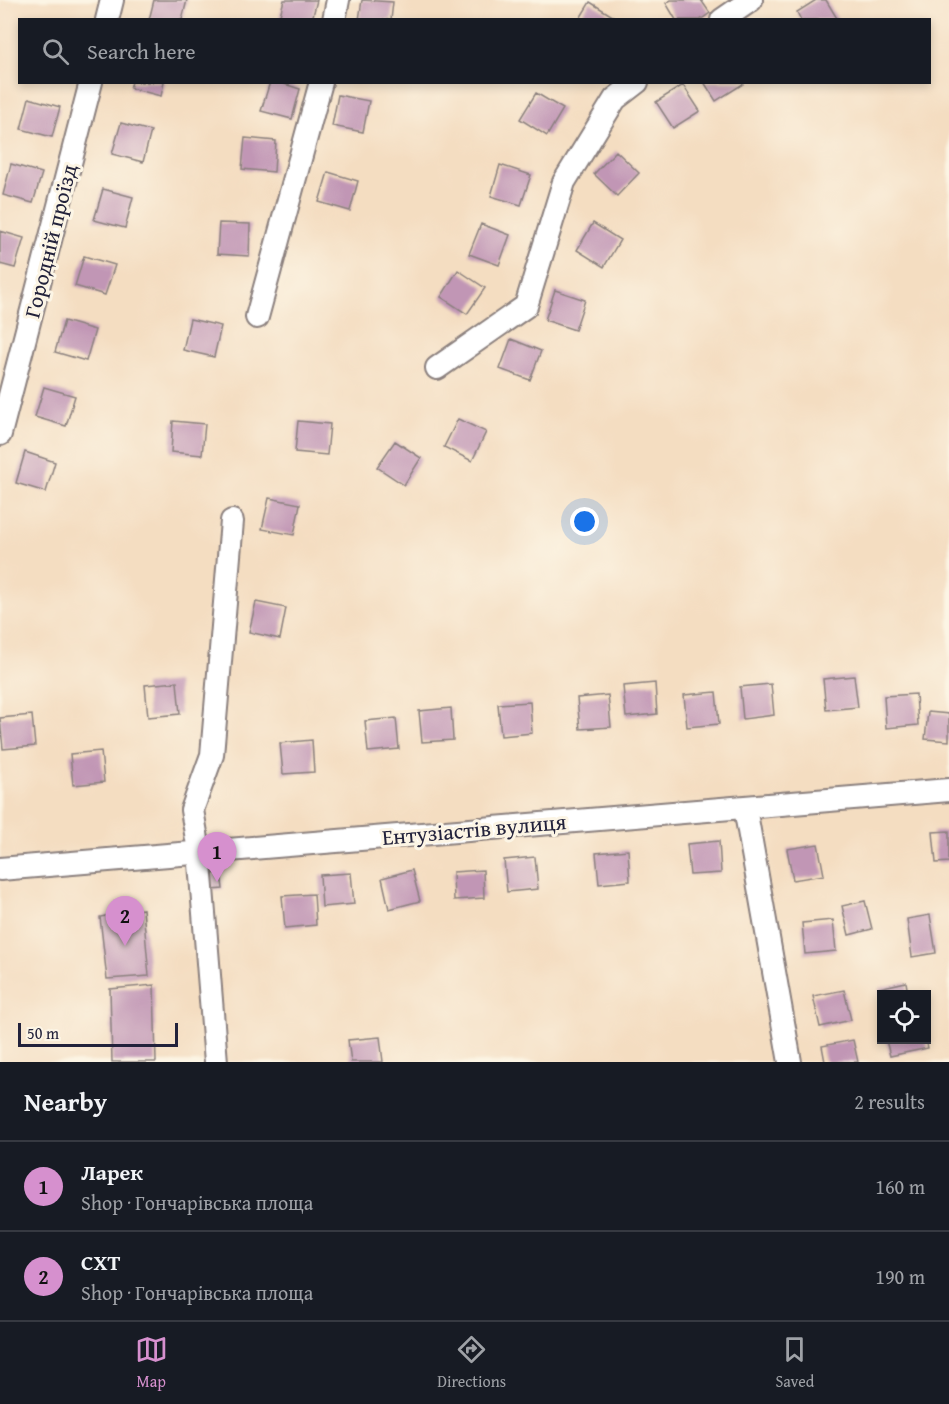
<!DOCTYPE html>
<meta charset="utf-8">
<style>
body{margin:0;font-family:"Gentium Book Plus",serif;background:#20242c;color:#f1f3f6}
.controls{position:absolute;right:18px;bottom:18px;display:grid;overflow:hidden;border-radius:0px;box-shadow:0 3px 9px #0003}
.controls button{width:54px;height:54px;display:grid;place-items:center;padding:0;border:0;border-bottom:2px solid #363941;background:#171b24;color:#f1f3f6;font:30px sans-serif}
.scale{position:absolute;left:18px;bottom:15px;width:160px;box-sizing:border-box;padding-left:6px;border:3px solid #22223b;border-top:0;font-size:16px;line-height:21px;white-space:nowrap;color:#22223b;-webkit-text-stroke:4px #fcf5e5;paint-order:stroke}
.you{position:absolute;left:585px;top:522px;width:21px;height:21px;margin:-15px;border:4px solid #fff;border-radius:50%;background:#1a73e8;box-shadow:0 0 0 9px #1a73e833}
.badge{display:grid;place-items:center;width:39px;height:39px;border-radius:50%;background:#d690ce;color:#111;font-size:20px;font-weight:700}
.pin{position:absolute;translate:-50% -50px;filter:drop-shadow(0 2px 3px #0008)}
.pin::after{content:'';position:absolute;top:32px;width:21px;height:18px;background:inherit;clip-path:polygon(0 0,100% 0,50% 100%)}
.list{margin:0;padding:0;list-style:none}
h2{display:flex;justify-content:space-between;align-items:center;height:78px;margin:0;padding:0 24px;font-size:26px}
h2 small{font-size:20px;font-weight:400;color:#9ea1a6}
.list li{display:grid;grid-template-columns:39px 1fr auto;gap:18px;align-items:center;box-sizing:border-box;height:90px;padding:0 24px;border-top:2px solid #363941}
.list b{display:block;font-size:22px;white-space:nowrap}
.list p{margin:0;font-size:20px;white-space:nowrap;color:#9ea1a6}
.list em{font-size:20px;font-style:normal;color:#9ea1a6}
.icon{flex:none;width:33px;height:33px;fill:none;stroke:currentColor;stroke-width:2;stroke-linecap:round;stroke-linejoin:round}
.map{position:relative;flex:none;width:949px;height:1062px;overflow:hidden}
.search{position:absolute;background:#171b24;box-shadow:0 3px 9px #0003;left:18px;right:18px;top:18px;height:66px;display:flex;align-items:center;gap:15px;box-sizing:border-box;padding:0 21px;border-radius:0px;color:#9ea1a6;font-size:22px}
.sheet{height:258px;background:#171b24}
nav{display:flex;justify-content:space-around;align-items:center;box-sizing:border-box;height:84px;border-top:2px solid #363941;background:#171b24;font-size:16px;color:#9ea1a6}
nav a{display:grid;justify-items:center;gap:3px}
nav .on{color:#d690ce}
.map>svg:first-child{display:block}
</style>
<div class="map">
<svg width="949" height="1062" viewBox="0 0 949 1062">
<rect width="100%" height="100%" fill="#fcf5e5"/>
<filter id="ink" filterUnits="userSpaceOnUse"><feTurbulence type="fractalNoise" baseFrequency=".0167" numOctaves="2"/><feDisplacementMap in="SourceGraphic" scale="12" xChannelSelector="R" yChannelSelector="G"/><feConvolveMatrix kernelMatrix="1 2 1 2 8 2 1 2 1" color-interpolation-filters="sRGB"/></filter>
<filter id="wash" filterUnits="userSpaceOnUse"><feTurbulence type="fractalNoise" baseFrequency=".008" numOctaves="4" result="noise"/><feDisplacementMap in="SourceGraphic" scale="24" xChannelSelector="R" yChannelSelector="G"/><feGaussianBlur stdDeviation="1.35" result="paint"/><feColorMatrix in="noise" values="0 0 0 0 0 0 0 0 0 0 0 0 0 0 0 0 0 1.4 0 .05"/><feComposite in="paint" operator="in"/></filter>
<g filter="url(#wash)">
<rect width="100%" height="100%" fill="#f4ddc1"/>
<g id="blocks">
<path fill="#c196b5" d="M 154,0 L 187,0 L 182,20 L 149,20 Z
M 284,0 L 317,0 L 312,20 L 279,19 Z
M 362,0 L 393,2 L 391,20 L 359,20 Z
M 671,0 L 701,0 L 710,13 L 700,20 L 676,20 L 666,3 Z
M 816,0 L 826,0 L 838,20 L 801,20 L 797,12 Z
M 590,2 L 619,20 L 579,20 Z
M 132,82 L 164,82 L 161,96 L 130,88 Z
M 270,82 L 278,82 L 300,89 L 292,119 L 261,111 Z
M 704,82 L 742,82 L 743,84 L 716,101 Z
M 683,85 L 700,111 L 673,128 L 656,102 Z
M 536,93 L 563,109 L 547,136 L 520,119 Z
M 338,95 L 369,101 L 363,132 L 332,126 Z
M 29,98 L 60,107 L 52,137 L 21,129 Z
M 121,123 L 151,131 L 143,162 L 112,154 Z
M 245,138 L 276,141 L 274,172 L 242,169 Z
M 616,151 L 639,173 L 617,196 L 594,174 Z
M 11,164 L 42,173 L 33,203 L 3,195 Z
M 500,165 L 531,175 L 521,205 L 491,196 Z
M 328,172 L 358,181 L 350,211 L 319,202 Z
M 103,189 L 133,197 L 125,228 L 94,220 Z
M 219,223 L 250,224 L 249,256 L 217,254 Z
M 593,223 L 620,240 L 604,267 L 577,250 Z
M 481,224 L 510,235 L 499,265 L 469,254 Z
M 0,231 L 24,238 L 15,268 L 0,264 Z
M 84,256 L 115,265 L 105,295 L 75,286 Z
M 458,270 L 485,288 L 467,314 L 441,297 Z
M 555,290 L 585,300 L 575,330 L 545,320 Z
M 190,319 L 221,326 L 214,357 L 183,350 Z
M 64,321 L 95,330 L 86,361 L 55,352 Z
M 511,339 L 541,351 L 530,380 L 500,369 Z
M 44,387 L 75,396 L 66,426 L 35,417 Z
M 458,419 L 486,432 L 472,461 L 444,447 Z
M 173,421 L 205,424 L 202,455 L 171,452 Z
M 298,421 L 330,424 L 327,455 L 295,452 Z
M 395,441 L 421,458 L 404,485 L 377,467 Z
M 25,452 L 55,462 L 46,492 L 16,483 Z
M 269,498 L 300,504 L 294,535 L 262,529 Z
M 256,602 L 286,608 L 280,639 L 249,632 Z
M 854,676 L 858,707 L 826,710 L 823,679 Z
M 177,682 L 180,714 L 148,717 L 145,685 Z
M 655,683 L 657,714 L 626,717 L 623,686 Z
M 771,684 L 774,715 L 743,719 L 740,687 Z
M 716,692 L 719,724 L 687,727 L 684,695 Z
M 916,694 L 918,725 L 886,728 L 884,696 Z
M 608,695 L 611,727 L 580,729 L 577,698 Z
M 530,702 L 532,733 L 501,736 L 498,704 Z
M 451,708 L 453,740 L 422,742 L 419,711 Z
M 928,712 L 949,714 L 949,741 L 925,739 Z
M 32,715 L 35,746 L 3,749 L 0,718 Z
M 396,718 L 399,749 L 368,752 L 365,721 Z
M 312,740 L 314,772 L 283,774 L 280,743 Z
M 101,751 L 104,782 L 73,785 L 70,754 Z
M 949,831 L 949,862 L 936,863 L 933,832 Z
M 719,841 L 721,873 L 690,875 L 687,844 Z
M 818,844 L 824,875 L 793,880 L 787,849 Z
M 628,850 L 630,881 L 599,884 L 596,853 Z
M 535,857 L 538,889 L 507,892 L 504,860 Z
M 412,870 L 420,901 L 389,909 L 382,878 Z
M 483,870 L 484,898 L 454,900 L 453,872 Z
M 221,873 L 223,889 L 212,890 L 210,874 Z
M 351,873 L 354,904 L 322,907 L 320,875 Z
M 314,894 L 316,925 L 285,928 L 282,896 Z
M 865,901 L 872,929 L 849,935 L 842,906 Z
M 143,909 L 149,976 L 107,979 L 100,917 Z
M 930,915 L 936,953 L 912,957 L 907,919 Z
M 833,920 L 836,951 L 805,954 L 802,923 Z
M 906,982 L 908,994 L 880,994 L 879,988 Z
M 154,985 L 156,1062 L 112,1062 L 110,989 Z
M 844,990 L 851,1020 L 820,1027 L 813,996 Z
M 380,1037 L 383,1062 L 351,1062 L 348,1040 Z
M 853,1040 L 858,1062 L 825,1062 L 822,1046 Z
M 886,1040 L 926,1040 L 928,1048 L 890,1056 Z"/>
</g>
</g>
<g filter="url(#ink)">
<use href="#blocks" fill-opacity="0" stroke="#8b807e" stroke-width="1.5"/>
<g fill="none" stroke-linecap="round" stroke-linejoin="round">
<defs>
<path id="minor" d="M 107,20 L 112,0
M 334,20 L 338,0
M 722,20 L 751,0
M 257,317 L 321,82
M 437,368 L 526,306 L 564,182 L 615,99 L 637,82
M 0,434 L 91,82
M 745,808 L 790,1062
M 0,869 L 949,790
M 216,1062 L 199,851 L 192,810 L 212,755 L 232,521"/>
</defs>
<use href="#minor" stroke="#8b807e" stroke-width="26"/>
<use href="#minor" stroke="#fff" stroke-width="22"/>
</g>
</g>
<g text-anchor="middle" stroke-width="6" stroke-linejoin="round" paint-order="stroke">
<g font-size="22" fill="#22223b" stroke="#fcf5e5">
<text transform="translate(50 241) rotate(-76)" y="8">Городній проїзд</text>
<text transform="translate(474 829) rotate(-5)" y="8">Ентузіастів вулиця</text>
</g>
</g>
</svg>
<div class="controls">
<button><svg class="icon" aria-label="locate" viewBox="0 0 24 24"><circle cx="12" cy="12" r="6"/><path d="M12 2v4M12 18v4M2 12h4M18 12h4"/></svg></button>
</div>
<div class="scale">50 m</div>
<div class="you"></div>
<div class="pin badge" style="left:217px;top:882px">1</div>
<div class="pin badge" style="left:125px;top:946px">2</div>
<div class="search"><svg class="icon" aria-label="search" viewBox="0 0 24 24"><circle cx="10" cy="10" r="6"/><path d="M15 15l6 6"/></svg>Search here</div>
</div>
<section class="sheet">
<h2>Nearby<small>2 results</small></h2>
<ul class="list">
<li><span class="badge">1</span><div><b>Ларек</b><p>Shop · Гончарівська площа</p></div><em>160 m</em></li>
<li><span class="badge">2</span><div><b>СХТ</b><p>Shop · Гончарівська площа</p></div><em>190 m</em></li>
</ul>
</section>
<nav>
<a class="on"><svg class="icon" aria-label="map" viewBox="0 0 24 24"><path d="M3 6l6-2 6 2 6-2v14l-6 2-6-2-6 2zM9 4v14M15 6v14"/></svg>Map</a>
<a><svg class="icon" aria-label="directions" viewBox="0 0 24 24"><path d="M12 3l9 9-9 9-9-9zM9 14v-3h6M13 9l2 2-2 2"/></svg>Directions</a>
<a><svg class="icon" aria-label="saved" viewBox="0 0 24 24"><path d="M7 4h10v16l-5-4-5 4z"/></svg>Saved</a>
</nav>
